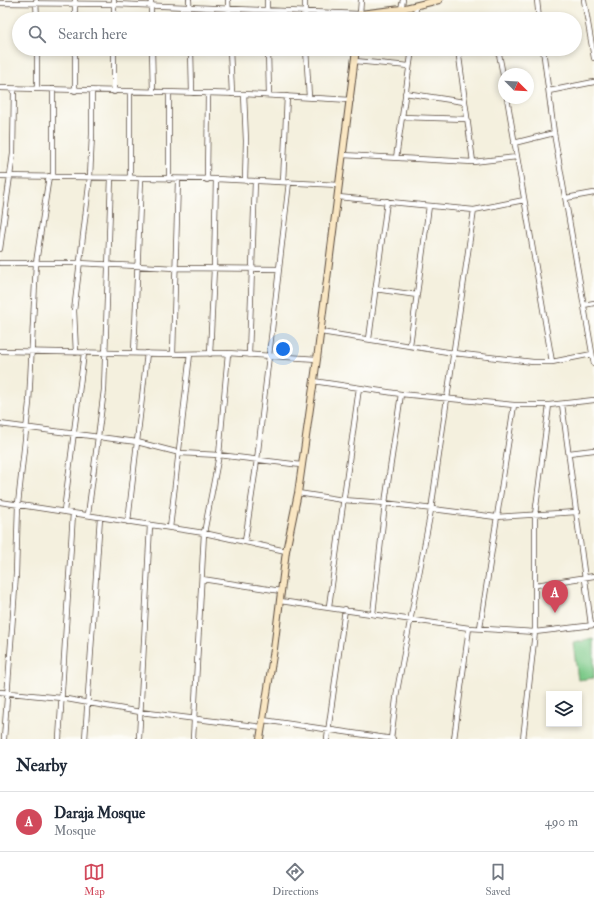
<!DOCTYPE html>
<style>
body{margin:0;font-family:"IM FELL Double Pica",serif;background:#f6f6f7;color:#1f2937}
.controls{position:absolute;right:12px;bottom:12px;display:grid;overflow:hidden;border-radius:0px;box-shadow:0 2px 6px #0003}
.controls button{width:36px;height:36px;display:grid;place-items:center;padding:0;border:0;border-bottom:1px solid #e0e1e3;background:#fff;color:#1f2937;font:20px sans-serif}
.compass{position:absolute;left:498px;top:68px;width:36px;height:36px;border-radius:50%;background:#fff;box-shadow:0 2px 6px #0003;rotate:114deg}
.you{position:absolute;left:283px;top:349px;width:14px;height:14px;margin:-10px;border:3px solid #fff;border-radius:50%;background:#1a73e8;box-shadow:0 0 0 6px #1a73e833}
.badge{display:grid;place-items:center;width:26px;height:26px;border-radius:50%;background:#d1495b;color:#fff;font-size:13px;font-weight:700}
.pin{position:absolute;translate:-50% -33px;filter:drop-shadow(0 1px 2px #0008)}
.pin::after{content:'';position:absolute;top:21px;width:14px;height:12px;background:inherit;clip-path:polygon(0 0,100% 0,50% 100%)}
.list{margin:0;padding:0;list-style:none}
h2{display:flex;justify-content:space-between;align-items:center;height:52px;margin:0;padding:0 16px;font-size:17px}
h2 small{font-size:13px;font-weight:400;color:#747a83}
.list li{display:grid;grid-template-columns:26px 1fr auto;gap:12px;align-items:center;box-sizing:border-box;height:60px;padding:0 16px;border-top:1px solid #e0e1e3}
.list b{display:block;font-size:15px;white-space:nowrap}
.list p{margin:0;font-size:13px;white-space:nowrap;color:#747a83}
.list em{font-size:13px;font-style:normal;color:#747a83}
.icon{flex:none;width:22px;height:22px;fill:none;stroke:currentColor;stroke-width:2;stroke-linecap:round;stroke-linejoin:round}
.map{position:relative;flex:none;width:594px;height:739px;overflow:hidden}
.search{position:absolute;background:#fff;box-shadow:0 2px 6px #0003;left:12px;right:12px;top:12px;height:44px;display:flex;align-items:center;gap:10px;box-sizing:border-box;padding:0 14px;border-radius:22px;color:#747a83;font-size:15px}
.sheet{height:112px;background:#fff}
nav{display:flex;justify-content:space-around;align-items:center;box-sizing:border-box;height:56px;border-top:1px solid #e0e1e3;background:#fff;font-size:11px;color:#747a83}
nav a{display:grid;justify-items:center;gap:2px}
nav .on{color:#d1495b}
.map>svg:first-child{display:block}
</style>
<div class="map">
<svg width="594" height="739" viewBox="0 0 594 739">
<rect width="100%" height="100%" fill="#fdfcf7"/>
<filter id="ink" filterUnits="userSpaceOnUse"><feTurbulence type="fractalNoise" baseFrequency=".025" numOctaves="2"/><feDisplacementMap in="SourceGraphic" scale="8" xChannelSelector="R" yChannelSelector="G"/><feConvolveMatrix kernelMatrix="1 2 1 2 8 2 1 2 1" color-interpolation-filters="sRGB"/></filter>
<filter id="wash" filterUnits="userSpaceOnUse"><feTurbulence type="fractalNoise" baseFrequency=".012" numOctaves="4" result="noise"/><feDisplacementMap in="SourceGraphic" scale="16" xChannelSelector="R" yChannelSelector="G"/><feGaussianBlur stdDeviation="0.9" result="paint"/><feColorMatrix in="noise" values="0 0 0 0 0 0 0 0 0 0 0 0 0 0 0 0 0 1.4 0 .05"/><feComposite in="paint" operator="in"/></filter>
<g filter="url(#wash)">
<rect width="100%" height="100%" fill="#f4f0de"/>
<path fill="#7bc988" stroke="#5b7a53" d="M 594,639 L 594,678 L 578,680 L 573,643 Z"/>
</g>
<g filter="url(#ink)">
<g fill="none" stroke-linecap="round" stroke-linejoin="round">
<defs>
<path id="street" d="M 75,0 L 75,19
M 114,0 L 114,19
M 151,0 L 151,19
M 189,0 L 190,19
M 228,0 L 229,19
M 267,0 L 267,19
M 305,0 L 305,19
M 537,0 L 539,19
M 584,0 L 594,58
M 36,1 L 37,19
M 0,3 L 114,4 L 360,14 L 361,0
M 401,9 L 403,0
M 415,19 L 416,6
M 37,49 L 37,89
M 75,49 L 75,91
M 114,49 L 114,92
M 152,49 L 153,92
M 191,49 L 192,93
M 230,49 L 232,94
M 268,49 L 269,95
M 306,49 L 309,97
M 458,49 L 473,162
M 498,49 L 504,80
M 543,49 L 554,133 L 594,364
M 355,61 L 409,66
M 0,88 L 244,94 L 351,100
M 549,91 L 594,82
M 130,92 L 130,178
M 169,92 L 169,180
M 405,93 L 464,102
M 244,94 L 246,141 L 245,181
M 507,98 L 552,362
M 402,117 L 467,119
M 514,143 L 554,133
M 343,155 L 473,162 L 517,157
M 396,158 L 412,49
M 0,176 L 216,179 L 339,185
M 53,176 L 53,89
M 207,180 L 208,93
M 283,182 L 287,96
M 338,197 L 474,210 L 524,200
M 566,198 L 594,193
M 0,249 L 13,154 L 14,89
M 0,263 L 79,263 L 175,268 L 278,269
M 375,289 L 417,295
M 584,305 L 594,303
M 321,332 L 454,353 L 533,362 L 552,362 L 592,354
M 369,339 L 387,201
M 410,345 L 429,206
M 0,351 L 173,354 L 228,353 L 317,359
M 76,353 L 74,311 L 90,177 L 92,134 L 92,92
M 134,353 L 141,179
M 173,354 L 178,180
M 210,354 L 214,268 L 216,179
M 249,355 L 255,181
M 313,381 L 401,394 L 514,405 L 549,405 L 594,400
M 562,404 L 591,625
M 0,424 L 137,442 L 147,353
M 569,453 L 594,450
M 298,493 L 343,500 L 385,503 L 496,517 L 577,512
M 0,502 L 204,533 L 286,551
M 64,511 L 84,353
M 88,515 L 104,390 L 111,177
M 128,522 L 137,442 L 180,453 L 219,455 L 301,465
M 170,528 L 190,354
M 245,541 L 257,460 L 289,182
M 202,579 L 281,591
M 536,585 L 594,576
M 280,601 L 469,628 L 535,632 L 594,625
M 329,606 L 359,388
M 373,614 L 385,503 L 401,394
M 480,628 L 514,405
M 0,692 L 61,698 L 140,712 L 262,727
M 263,720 L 393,739
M 4,739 L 16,574 L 18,504 L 29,403 L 36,263 L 49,176
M 59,739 L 73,513
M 85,739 L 100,517
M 139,739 L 150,525
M 193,739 L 204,533 L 219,455 L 228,353
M 327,739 L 345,609
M 391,739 L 397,691 L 431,510 L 474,210
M 454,739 L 469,628
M 523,739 L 535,632 L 535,515 L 549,405"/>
<path id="secondary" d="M 359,19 L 360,14 L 401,9 L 439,0
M 260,739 L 274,649 L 286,551 L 298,493 L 317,359 L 356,49"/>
</defs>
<use href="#street" stroke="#57483b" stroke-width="6"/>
<use href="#secondary" stroke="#57483b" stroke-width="8"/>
<use href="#street" stroke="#fff" stroke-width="4.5"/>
<use href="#secondary" stroke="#fae7c3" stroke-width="6"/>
</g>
</g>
</svg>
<div class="controls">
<button><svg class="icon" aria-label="layers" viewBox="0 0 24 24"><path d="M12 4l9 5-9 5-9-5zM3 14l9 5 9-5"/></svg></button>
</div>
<svg class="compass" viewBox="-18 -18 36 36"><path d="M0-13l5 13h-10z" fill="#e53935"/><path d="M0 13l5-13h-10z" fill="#747a83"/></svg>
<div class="you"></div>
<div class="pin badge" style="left:555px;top:613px">A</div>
<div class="search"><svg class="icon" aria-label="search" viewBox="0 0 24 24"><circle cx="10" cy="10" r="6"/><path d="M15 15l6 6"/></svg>Search here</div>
</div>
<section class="sheet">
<h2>Nearby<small></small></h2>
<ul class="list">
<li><span class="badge">A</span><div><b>Daraja Mosque</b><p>Mosque</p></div><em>490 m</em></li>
</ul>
</section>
<nav>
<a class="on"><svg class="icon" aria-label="map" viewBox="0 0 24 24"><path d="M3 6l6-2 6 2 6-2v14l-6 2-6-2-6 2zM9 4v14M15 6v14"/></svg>Map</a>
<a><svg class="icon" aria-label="directions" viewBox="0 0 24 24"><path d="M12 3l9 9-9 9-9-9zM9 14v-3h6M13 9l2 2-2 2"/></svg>Directions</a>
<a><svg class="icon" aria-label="saved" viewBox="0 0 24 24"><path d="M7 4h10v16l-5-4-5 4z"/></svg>Saved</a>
</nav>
